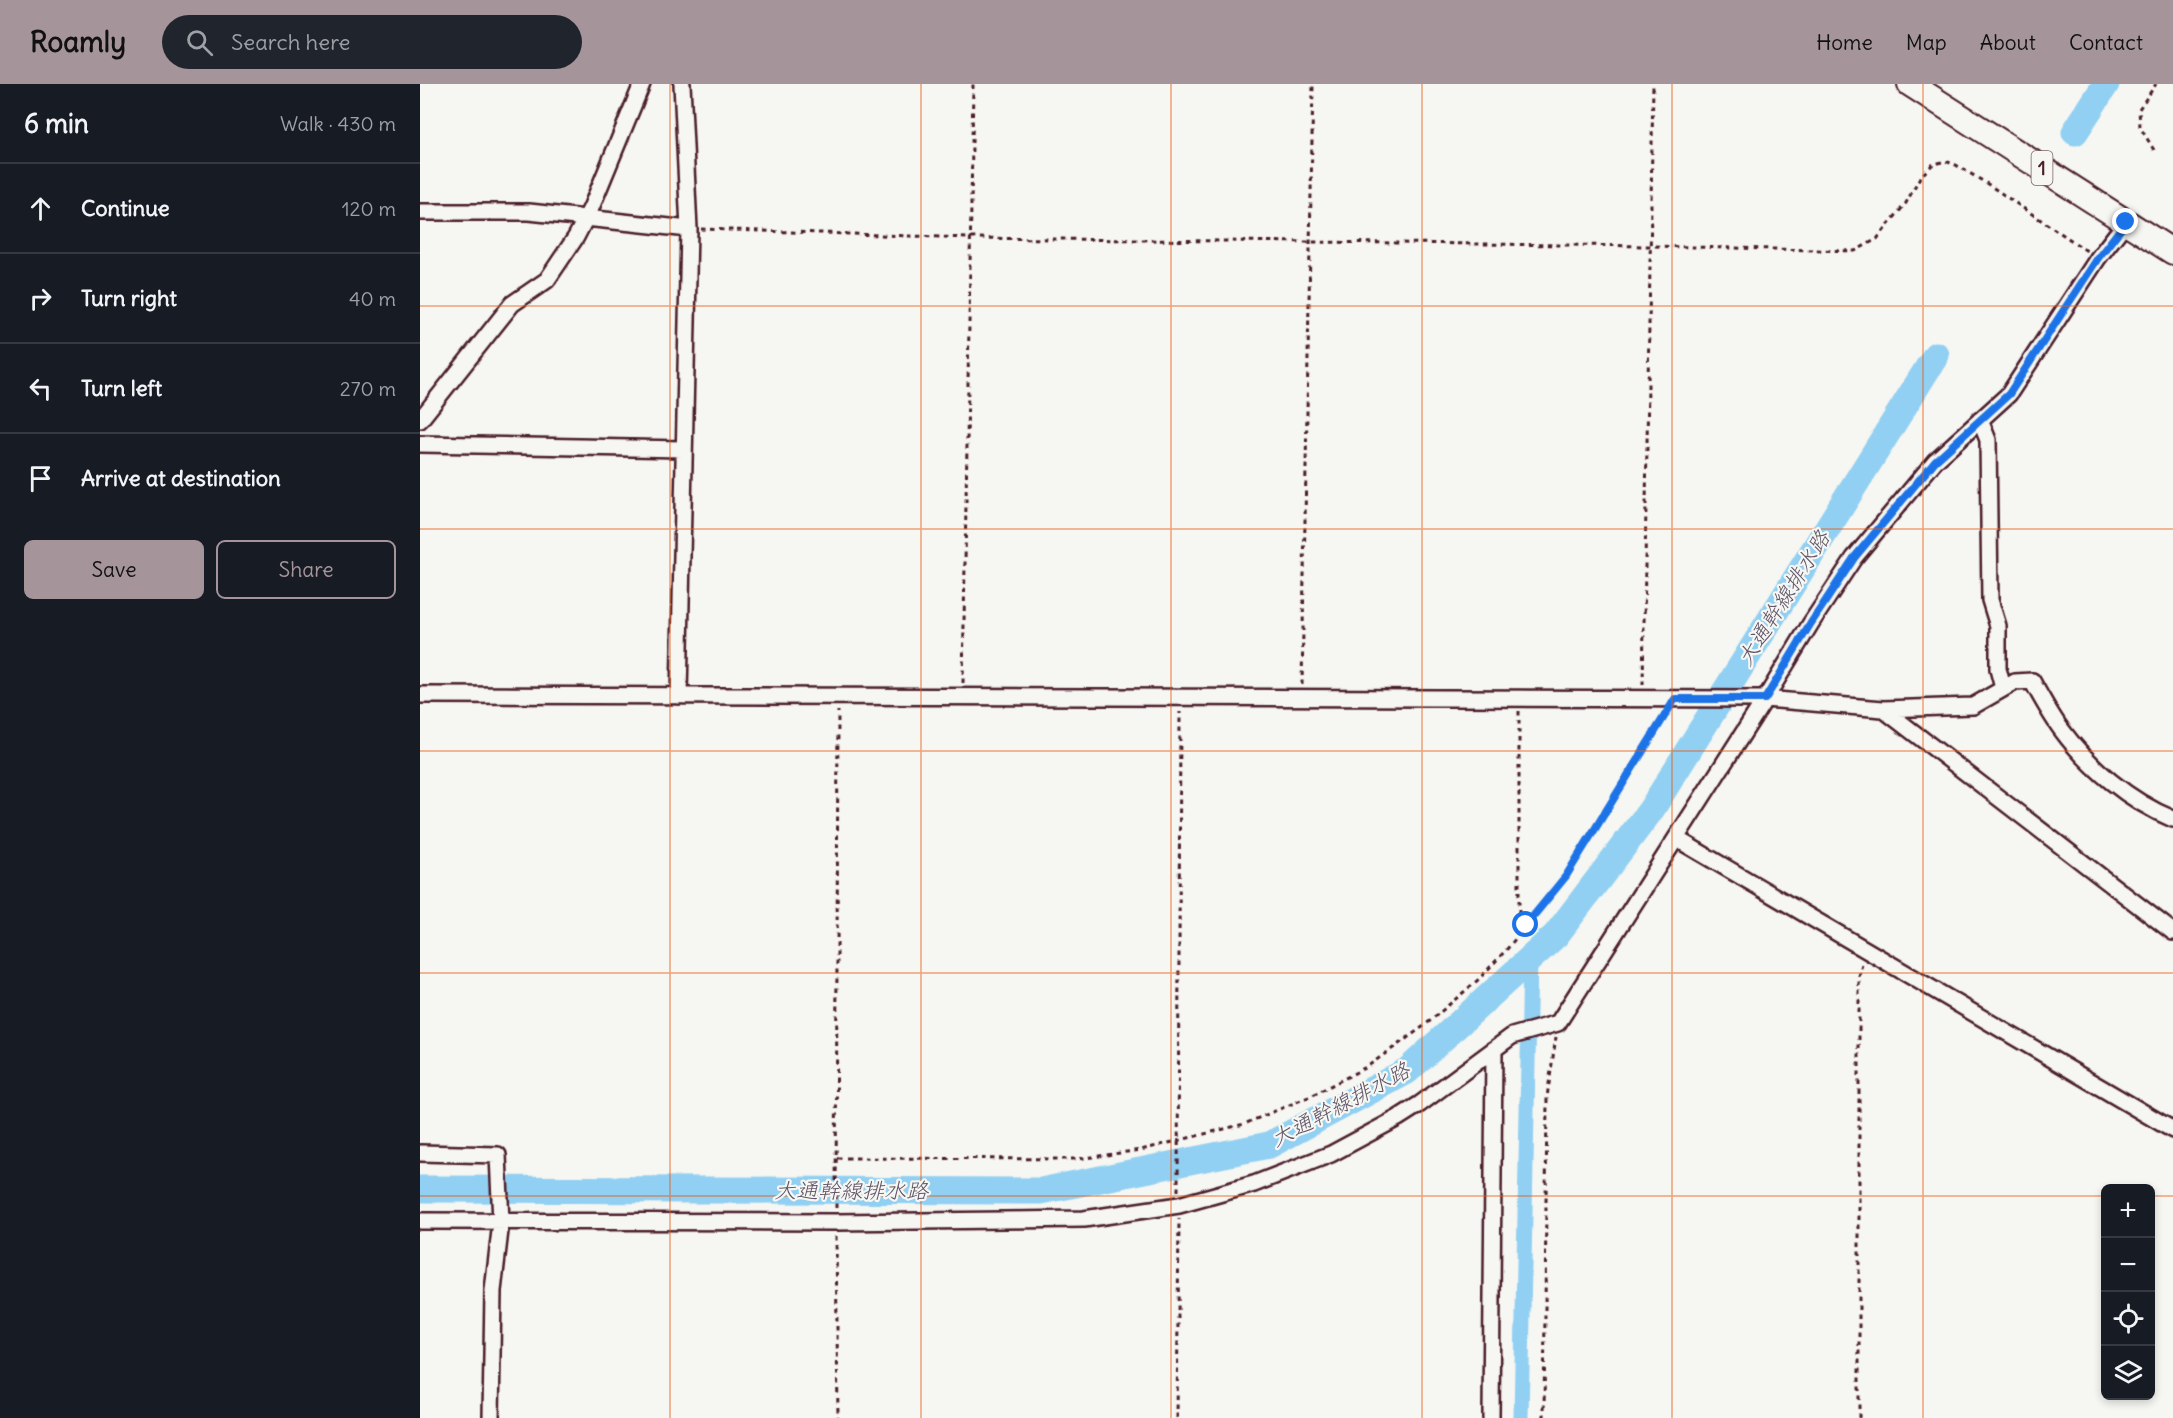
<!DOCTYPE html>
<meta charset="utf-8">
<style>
body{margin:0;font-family:Delius,"Klee One",sans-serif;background:#20242c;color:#f1f3f6}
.controls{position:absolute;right:18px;bottom:18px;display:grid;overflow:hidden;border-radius:9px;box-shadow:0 3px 9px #0003}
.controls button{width:54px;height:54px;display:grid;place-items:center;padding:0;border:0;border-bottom:2px solid #363941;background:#171b24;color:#f1f3f6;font:30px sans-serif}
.stop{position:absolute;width:18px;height:18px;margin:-14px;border:4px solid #1a73e8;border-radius:50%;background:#fff}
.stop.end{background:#1a73e8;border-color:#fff;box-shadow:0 2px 6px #0008}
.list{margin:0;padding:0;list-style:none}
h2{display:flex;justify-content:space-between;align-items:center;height:78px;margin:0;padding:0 24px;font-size:26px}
h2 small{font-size:20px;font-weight:400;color:#9ea1a6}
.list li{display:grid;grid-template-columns:39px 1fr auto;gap:18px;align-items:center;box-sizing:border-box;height:90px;padding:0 24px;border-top:2px solid #363941}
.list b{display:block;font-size:22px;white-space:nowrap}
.list em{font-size:20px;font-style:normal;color:#9ea1a6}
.actions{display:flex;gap:12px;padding:18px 24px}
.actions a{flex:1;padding:14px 0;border:2px solid #a6949b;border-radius:9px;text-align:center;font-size:21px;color:#a6949b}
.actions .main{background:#a6949b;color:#111}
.icon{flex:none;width:33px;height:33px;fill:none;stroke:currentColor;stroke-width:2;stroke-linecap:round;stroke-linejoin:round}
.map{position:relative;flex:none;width:1753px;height:1334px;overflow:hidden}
header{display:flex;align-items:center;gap:36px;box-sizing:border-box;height:84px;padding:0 30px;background:#a6949b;color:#111}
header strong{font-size:28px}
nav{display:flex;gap:33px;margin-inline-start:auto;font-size:21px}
.search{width:420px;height:54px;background:#20242c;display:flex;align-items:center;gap:15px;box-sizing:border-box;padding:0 21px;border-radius:33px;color:#9ea1a6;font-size:22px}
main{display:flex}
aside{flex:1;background:#171b24}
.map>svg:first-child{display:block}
</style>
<header>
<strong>Roamly</strong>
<div class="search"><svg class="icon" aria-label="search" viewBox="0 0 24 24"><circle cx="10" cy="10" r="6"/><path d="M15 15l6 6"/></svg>Search here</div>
<nav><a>Home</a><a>Map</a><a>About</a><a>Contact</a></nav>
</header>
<main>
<aside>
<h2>6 min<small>Walk · 430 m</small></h2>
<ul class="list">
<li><svg class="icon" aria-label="ahead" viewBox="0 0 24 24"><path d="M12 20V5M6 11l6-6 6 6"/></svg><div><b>Continue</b></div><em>120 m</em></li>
<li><svg class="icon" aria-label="right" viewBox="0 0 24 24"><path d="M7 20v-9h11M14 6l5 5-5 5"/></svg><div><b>Turn right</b></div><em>40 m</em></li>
<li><svg class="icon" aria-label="left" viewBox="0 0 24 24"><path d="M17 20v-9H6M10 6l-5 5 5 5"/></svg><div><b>Turn left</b></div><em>270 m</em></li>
<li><svg class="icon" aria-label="arrive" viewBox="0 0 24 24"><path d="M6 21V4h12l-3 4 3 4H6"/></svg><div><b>Arrive at destination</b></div></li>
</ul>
<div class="actions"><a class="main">Save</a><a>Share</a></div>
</aside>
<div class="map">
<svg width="1753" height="1334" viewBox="0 0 1753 1334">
<rect width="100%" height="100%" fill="#f6f6f2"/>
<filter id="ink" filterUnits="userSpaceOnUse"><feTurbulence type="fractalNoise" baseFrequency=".0167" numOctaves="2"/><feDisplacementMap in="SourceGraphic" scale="12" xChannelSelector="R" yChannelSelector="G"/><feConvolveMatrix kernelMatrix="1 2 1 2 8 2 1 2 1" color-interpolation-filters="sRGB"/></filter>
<g filter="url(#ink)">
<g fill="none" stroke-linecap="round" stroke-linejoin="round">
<path stroke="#91d0f2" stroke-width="15" d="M 1101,1334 L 1110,875"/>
<path stroke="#91d0f2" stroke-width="27" d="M 1655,48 L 1686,0
M 0,1105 L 621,1107 L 849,1061 L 987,987 L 1136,851 L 1231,726 L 1516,271"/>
<defs>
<path id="street" d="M 0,128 L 109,128 L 269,145
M 0,336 L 92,220 L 127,196 L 156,153 L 171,124 L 222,0
M 1560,336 L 1568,356 L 1570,516 L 1578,542 L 1578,585 L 1583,604
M 0,360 L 263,365
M 0,611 L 1345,615 L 1463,625 L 1553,622 L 1595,598 L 1612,597 C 1621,613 1630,630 1641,645 C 1669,683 1709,717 1753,735
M 259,612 L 269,145 L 262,0
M 1463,625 L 1753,848
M 1257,755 L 1753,1046
M 0,1069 L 78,1071 L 81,1138 L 73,1207 L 71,1334
M 0,1137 L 416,1138 L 664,1135 L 759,1121 L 834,1100 L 911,1070 L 978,1034 L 1000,1020 L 1092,952 L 1138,939 L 1345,615 L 1391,539 L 1434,474 L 1515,377 L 1589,310 L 1678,174 L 1706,138
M 1071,1334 L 1074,965"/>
<path id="primary" d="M 1490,0 L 1753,168"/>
</defs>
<use href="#street" stroke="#4a1f2b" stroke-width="20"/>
<use href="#primary" stroke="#4a1f2b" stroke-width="28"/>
<path stroke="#4a1f2b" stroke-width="3" stroke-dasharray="4.5 4.5" stroke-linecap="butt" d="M 1734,66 L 1720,43 L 1719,25 L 1736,0
M 281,145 L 550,154 L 1231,162 L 1435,167 L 1457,155 L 1486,119 L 1500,93 L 1512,81 L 1525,77 L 1536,81 L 1566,99 L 1667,167
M 543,599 L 553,0
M 882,601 L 893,0
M 1223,601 L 1233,0
M 1099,627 L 1099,834 L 1106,841
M 417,1074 L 658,1075 L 721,1066 L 824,1040 L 891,1012 L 948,982 L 1004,942 L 1059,895 L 1087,865 L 1146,792 L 1247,629
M 758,1107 L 760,628
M 416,1124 L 418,627
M 416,1152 L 418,1334
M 757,1334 L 759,1135
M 1124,1334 L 1127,1013 L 1136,953
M 1439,1334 L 1439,892 L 1442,880"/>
<use href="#street" stroke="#f6f6f2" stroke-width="15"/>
<use href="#primary" stroke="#f6f6f2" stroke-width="24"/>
</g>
</g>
<g fill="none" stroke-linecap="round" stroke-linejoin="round" filter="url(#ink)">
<path stroke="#1a73e8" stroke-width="8" d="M 1106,841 L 1146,792 L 1255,615 L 1345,615 L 1391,539 L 1434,474 L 1515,377 L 1589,310 L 1678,174 L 1706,138"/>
</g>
<path fill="none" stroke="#e8590c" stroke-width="1.5" stroke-opacity="0.55" d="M 250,0 L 250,1334M 501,0 L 501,1334M 751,0 L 751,1334M 1002,0 L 1002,1334M 1252,0 L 1252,1334M 1503,0 L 1503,1334M 0,222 L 1753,222M 0,445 L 1753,445M 0,667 L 1753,667M 0,889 L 1753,889M 0,1112 L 1686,1112M 1730,1112 L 1753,1112"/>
<g text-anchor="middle" stroke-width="4.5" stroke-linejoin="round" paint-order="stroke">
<rect fill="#f6f6f2" stroke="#7e6067" stroke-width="1.5" x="1611.5" y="67" width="21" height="34" rx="4.5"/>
<g font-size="20" font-weight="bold" fill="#4a1f2b">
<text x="1622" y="91">1</text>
</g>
<g font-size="22" font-style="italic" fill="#5f5467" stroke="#f6f6f2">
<text transform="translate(1363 514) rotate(-58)" y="8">大通幹線排水路</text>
<text transform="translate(920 1020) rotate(-28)" y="8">大通幹線排水路</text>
<text x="431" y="1114">大通幹線排水路</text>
</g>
</g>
</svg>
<div class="controls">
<button>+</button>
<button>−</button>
<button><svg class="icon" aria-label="locate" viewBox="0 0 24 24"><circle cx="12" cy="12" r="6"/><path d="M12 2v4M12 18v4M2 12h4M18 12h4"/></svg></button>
<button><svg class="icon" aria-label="layers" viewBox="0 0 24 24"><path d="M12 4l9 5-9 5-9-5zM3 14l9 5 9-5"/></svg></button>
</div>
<div class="stop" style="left:1106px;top:841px"></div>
<div class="stop end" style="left:1706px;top:138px"></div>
</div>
</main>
